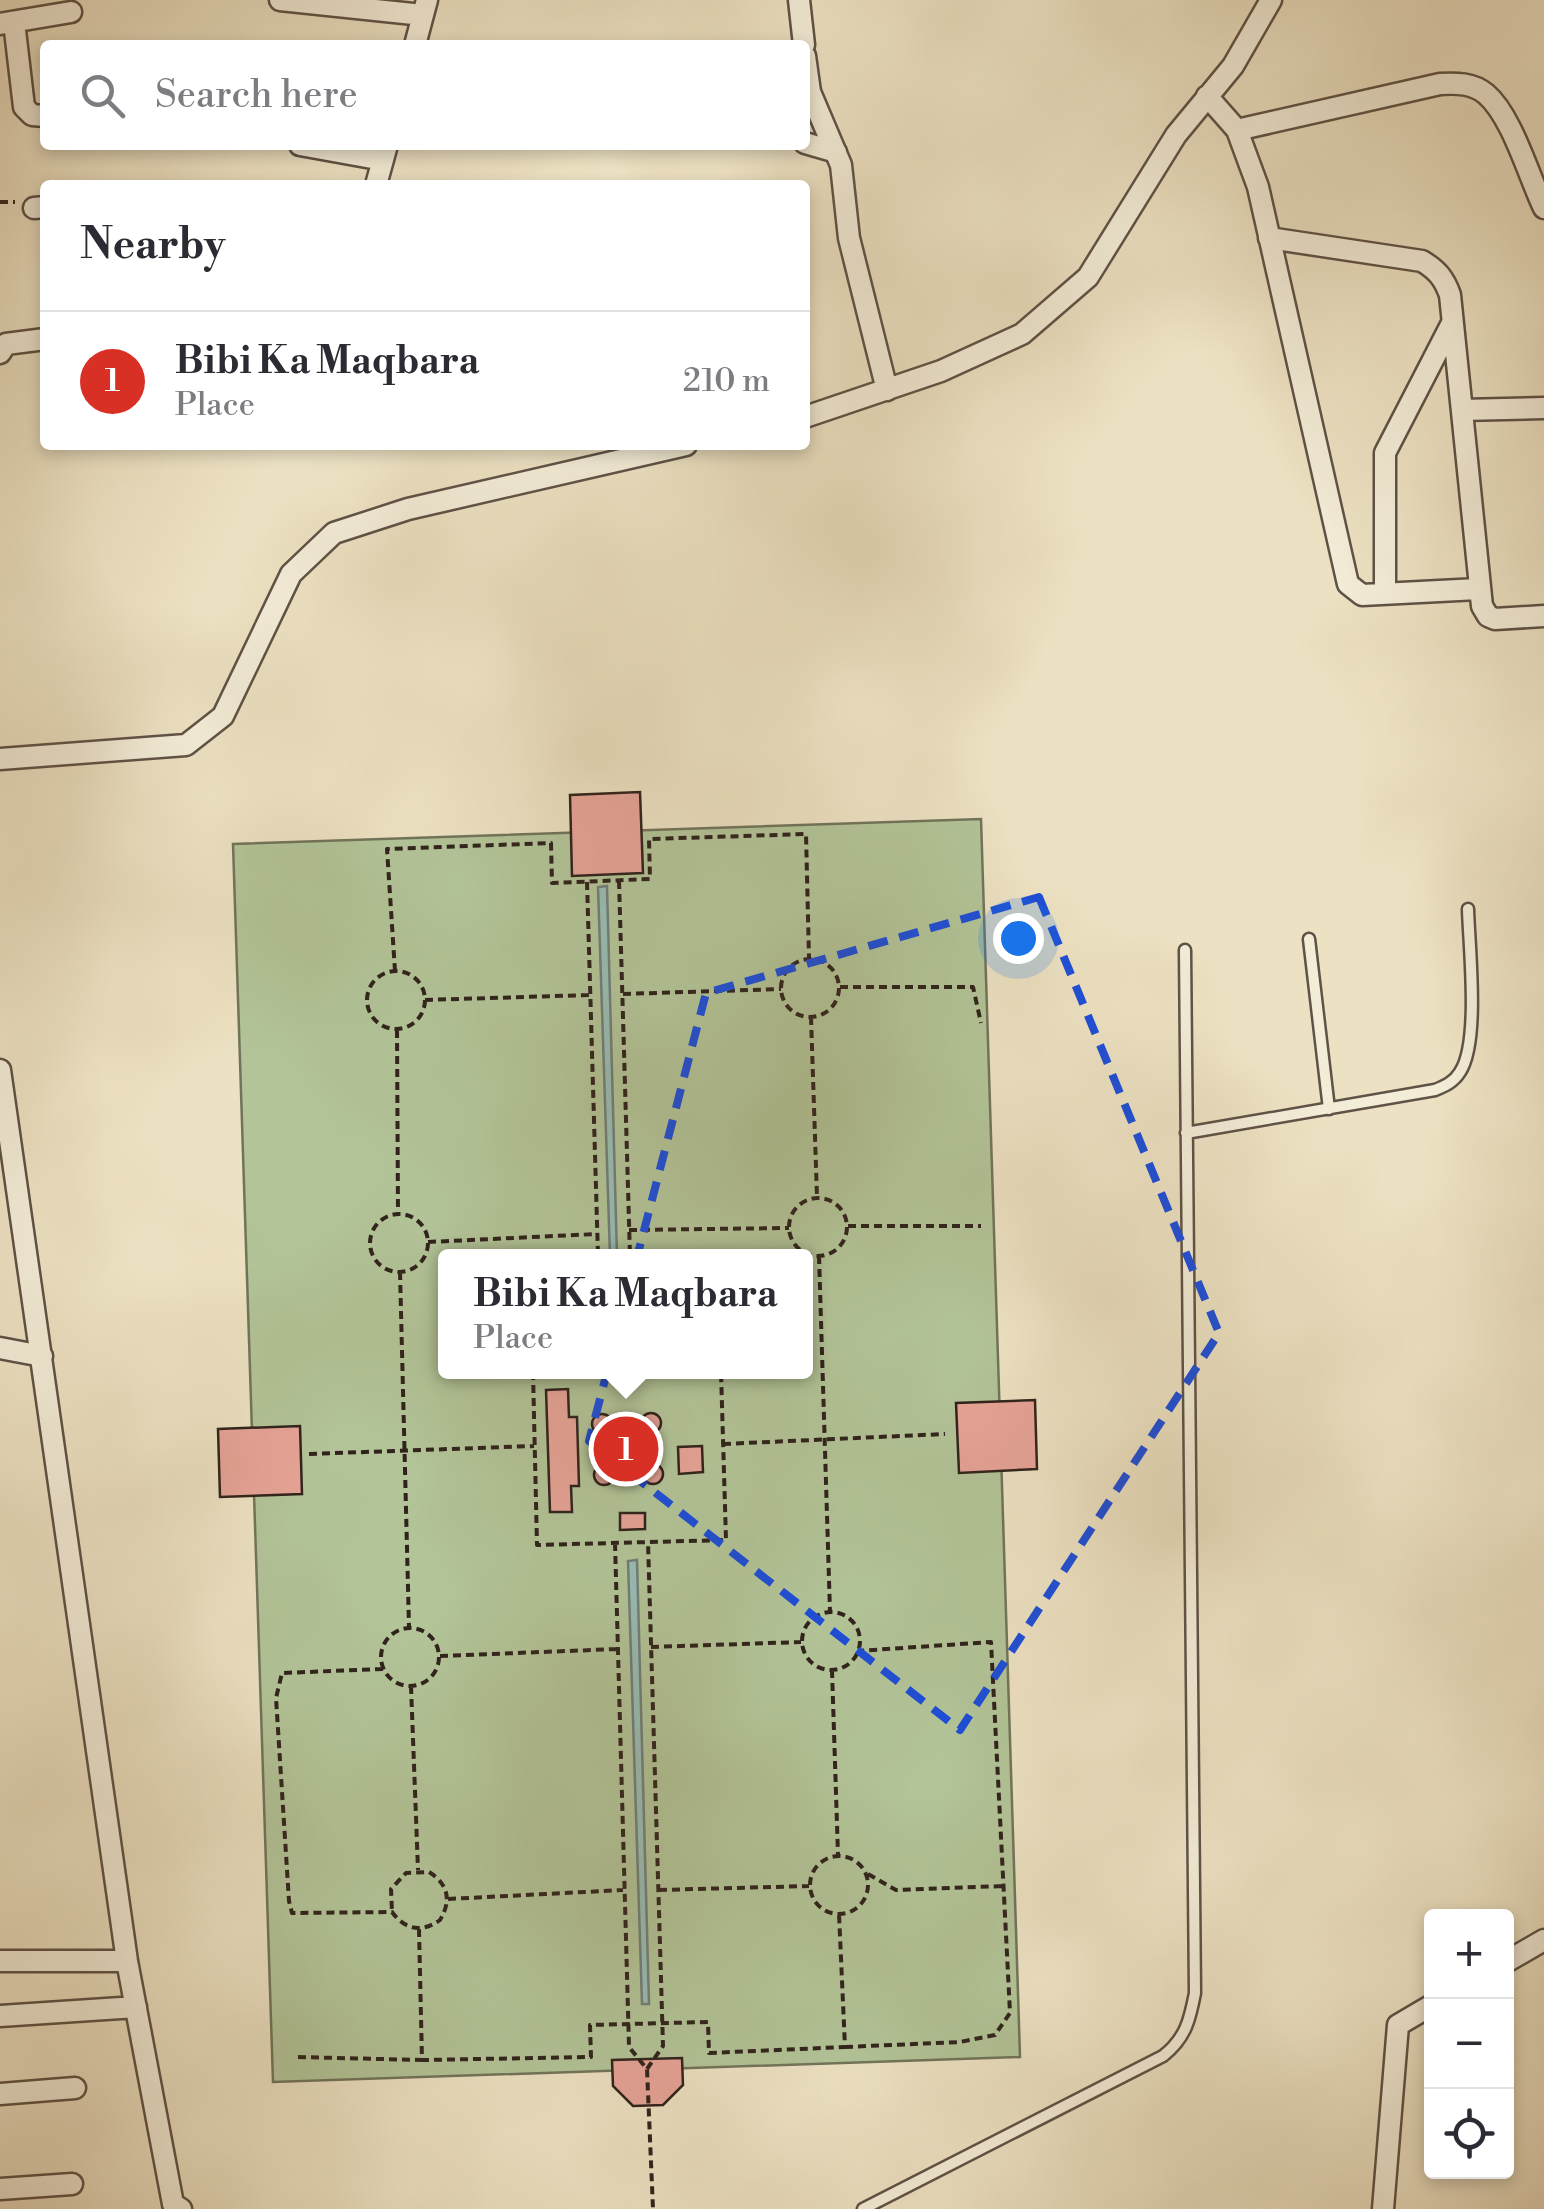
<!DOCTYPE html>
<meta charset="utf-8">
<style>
body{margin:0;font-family:"Libre Bodoni",serif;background:#f2f2f3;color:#2b2b33}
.controls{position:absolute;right:30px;bottom:30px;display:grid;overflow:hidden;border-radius:10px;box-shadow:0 5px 15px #0003}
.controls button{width:90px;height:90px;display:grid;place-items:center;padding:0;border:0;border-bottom:2px solid #e1e1e2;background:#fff;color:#2b2b33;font:50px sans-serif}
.you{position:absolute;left:1018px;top:938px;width:35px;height:35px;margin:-25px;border:8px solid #fff;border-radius:50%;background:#1a73e8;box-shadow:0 0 0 15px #1a73e833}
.badge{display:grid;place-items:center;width:65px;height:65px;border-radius:50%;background:#d93025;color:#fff;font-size:32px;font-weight:700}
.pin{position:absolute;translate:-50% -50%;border:5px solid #fff;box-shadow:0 2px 10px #0006}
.popup{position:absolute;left:438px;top:1249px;width:375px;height:130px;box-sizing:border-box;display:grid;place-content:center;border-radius:10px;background:#fff;filter:drop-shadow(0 2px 8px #0005);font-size:32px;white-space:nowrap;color:#7c7c81}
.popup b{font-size:38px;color:#2b2b33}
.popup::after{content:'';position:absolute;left:50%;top:100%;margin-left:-20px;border:20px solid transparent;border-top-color:#fff}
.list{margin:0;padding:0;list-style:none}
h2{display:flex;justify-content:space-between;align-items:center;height:130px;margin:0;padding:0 40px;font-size:42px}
h2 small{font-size:32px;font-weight:400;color:#7c7c81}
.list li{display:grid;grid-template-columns:65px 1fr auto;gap:30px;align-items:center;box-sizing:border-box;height:140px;padding:0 40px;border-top:2px solid #e1e1e2}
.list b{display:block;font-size:38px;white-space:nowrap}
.list p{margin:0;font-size:32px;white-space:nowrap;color:#7c7c81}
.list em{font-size:32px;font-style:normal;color:#7c7c81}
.icon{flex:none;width:55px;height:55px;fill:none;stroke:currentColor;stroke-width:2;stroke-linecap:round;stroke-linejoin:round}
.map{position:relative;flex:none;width:1544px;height:2209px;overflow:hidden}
.search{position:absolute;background:#fff;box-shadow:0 5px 15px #0003;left:40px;top:40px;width:770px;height:110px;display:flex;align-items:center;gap:25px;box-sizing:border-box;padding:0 35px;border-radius:10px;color:#7c7c81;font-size:38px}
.panel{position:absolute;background:#fff;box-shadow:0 5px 15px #0003;left:40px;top:180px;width:770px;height:270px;border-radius:10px}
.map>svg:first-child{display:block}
</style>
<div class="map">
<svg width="1544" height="2209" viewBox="0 0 1544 2209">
<rect width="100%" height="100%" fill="#ece1c2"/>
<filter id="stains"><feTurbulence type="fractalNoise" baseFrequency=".002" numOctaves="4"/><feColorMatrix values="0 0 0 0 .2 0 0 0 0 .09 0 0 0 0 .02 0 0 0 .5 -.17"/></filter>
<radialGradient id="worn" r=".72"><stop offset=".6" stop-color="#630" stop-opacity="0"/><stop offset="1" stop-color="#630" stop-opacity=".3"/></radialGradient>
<path fill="#b2c498" stroke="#71745a" stroke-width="2.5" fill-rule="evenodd" d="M 981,819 L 1020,2057 L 273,2082 L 233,844 ZM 446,1256 L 806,1256 L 806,1372 L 446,1372 Z"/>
<path fill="#99bdb5" stroke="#6f7f78" stroke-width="2.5" d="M 607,886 L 617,1256 L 610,1256 L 598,887 Z
M 637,1560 L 649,2004 L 642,2004 L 628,1561 Z"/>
<path fill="#e6a397" stroke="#30231c" stroke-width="2.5" d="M 640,792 L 643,873 L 572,876 L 570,795 Z
M 568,1389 L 569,1417 L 577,1417 L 579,1486 L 571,1486 L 572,1512 L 550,1512 L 546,1390 Z
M 1035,1400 L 1037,1469 L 959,1473 L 956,1403 Z
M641 1423a10 10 0 1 1 20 0a10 10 0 1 1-20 0Z
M592 1424a10 10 0 1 1 20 0a10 10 0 1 1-20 0Z
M 300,1426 L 302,1494 L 220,1497 L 218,1429 Z
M608 1448a19 19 0 1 1 38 0a19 19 0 1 1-38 0Z
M 702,1446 L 703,1472 L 679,1474 L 678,1447 Z
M643 1474a10 10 0 1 1 20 0a10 10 0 1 1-20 0Z
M594 1475a10 10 0 1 1 20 0a10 10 0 1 1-20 0Z
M 620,1513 L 645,1513 L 645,1529 L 620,1530 Z
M 682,2058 L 683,2085 L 663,2105 L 633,2106 L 613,2086 L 612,2060 Z"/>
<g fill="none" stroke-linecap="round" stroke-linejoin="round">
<defs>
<path id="service" d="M 1309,939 L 1329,1109
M 1186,1133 L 1435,1090 C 1445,1086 1454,1082 1460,1072 C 1480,1042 1469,947 1468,909
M 863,2209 L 1163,2056 C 1186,2038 1190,2019 1195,1993 L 1185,950"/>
<path id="minor" d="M 280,0 L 423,15
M 799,0 L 804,45
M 14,22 L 24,107 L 32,115 L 45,116
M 0,24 L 71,12
M 415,45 L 427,0
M 805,56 L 810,92 L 841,165 L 849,238 L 887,390
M 1207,96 L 1237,130 L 1258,187 L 1348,584 L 1362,595 L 1478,589
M 1237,130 L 1440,84 C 1456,83 1473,83 1486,94 C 1512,116 1529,177 1544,208
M 805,143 L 836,152
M 300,145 L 383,160
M 376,185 L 387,145
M 34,208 L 45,207
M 1269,238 L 1422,261 C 1437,270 1444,278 1450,295 L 1482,606 L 1488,616 L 1495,619 L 1544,616
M 0,353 L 6,344 L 45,339
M 1462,410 L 1544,408
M 805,417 L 941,371 L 1022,334 L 1088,277 L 1176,135 L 1233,66 L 1271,0
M 1385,593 L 1385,453 L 1452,323
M 0,759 L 186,745 L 223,716 L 291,574 L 334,533 L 408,509 L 686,445
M 0,1070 L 127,1961 L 173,2204 L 181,2209
M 0,1348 L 42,1356
M 0,1961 L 127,1961
M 1506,1962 L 1544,1940
M 0,2016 L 136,2007
M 0,2094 L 75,2088
M 0,2189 L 72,2184
M 1383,2209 L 1398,2025 L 1432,2005"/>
</defs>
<use href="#service" stroke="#5f5246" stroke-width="15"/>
<use href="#minor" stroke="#5f5246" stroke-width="25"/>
<path stroke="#30231c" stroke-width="4" stroke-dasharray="8 5" stroke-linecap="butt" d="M 0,202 L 15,202
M 619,881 L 630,1256
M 587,882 L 598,1256
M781 988a29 29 0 1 1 58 0a29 29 0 1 1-58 0Z
M367 1000a29 29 0 1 1 58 0a29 29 0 1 1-58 0Z
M 395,971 L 387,849 L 551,843 L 552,883 L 650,879 L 649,839 L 806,834 L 809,958
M 840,987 L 973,987 L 981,1023
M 623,994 L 781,989
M 425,1000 L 590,995
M 811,1017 L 817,1197
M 397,1030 L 398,1214
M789 1227a29 29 0 1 1 58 0a29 29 0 1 1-58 0Z
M370 1243a29 29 0 1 1 58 0a29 29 0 1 1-58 0Z
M 848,1226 L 981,1226
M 629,1230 L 789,1228
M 428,1242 L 597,1234
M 819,1256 L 830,1612
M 400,1272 L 409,1627
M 533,1372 L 537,1545 L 726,1540 L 721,1372
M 723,1444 L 945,1434
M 309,1454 L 534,1446
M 615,1543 L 629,2047 L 647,2069 L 653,2209
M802 1641a29 29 0 1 1 58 0a29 29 0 1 1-58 0Z
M381 1657a29 29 0 1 1 58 0a29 29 0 1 1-58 0Z
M 651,1647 L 801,1642
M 440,1656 L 618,1649
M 383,1669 L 282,1673 L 276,1698 L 289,1901 L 292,1913 L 392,1912 C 405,1930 422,1933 440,1920 C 452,1900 448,1884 429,1872 L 406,1873 L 391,1889 L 392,1912
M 832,1670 L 838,1855
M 411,1686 L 418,1870
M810 1885a29 29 0 1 1 58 0a29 29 0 1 1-58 0Z
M 868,1874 L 896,1890 L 1004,1886
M 659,1890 L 809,1886
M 448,1899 L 623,1890
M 419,1929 L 422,2060 L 591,2057 L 590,2025 L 708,2022 L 709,2053 L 845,2047 L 839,1914
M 845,2047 L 960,2042 L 995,2035 L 1010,2013 L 991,1642 L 858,1651
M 298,2057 L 422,2060
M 647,2069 L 663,2046 L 648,1542"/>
<use href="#service" stroke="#f3ecd7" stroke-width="10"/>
<use href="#minor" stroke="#f3ecd7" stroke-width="20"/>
</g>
<path fill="none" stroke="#1d4ed8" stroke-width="8" stroke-dasharray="20 12" stroke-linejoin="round" d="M 1039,897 L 1219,1333 L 960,1730 L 589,1441 L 706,993 Z"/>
<rect width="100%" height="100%" filter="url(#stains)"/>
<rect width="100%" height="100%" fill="url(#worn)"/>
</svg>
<div class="controls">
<button>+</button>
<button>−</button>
<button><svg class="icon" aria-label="locate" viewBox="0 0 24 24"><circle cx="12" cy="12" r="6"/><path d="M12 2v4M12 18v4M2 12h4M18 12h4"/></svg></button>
</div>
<div class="you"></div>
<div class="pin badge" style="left:626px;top:1449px">1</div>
<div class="popup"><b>Bibi Ka Maqbara</b>Place</div>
<div class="search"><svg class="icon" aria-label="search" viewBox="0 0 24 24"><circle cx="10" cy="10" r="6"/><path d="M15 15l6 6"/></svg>Search here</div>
<section class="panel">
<h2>Nearby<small></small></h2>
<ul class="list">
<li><span class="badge">1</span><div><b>Bibi Ka Maqbara</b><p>Place</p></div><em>210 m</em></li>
</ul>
</section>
</div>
